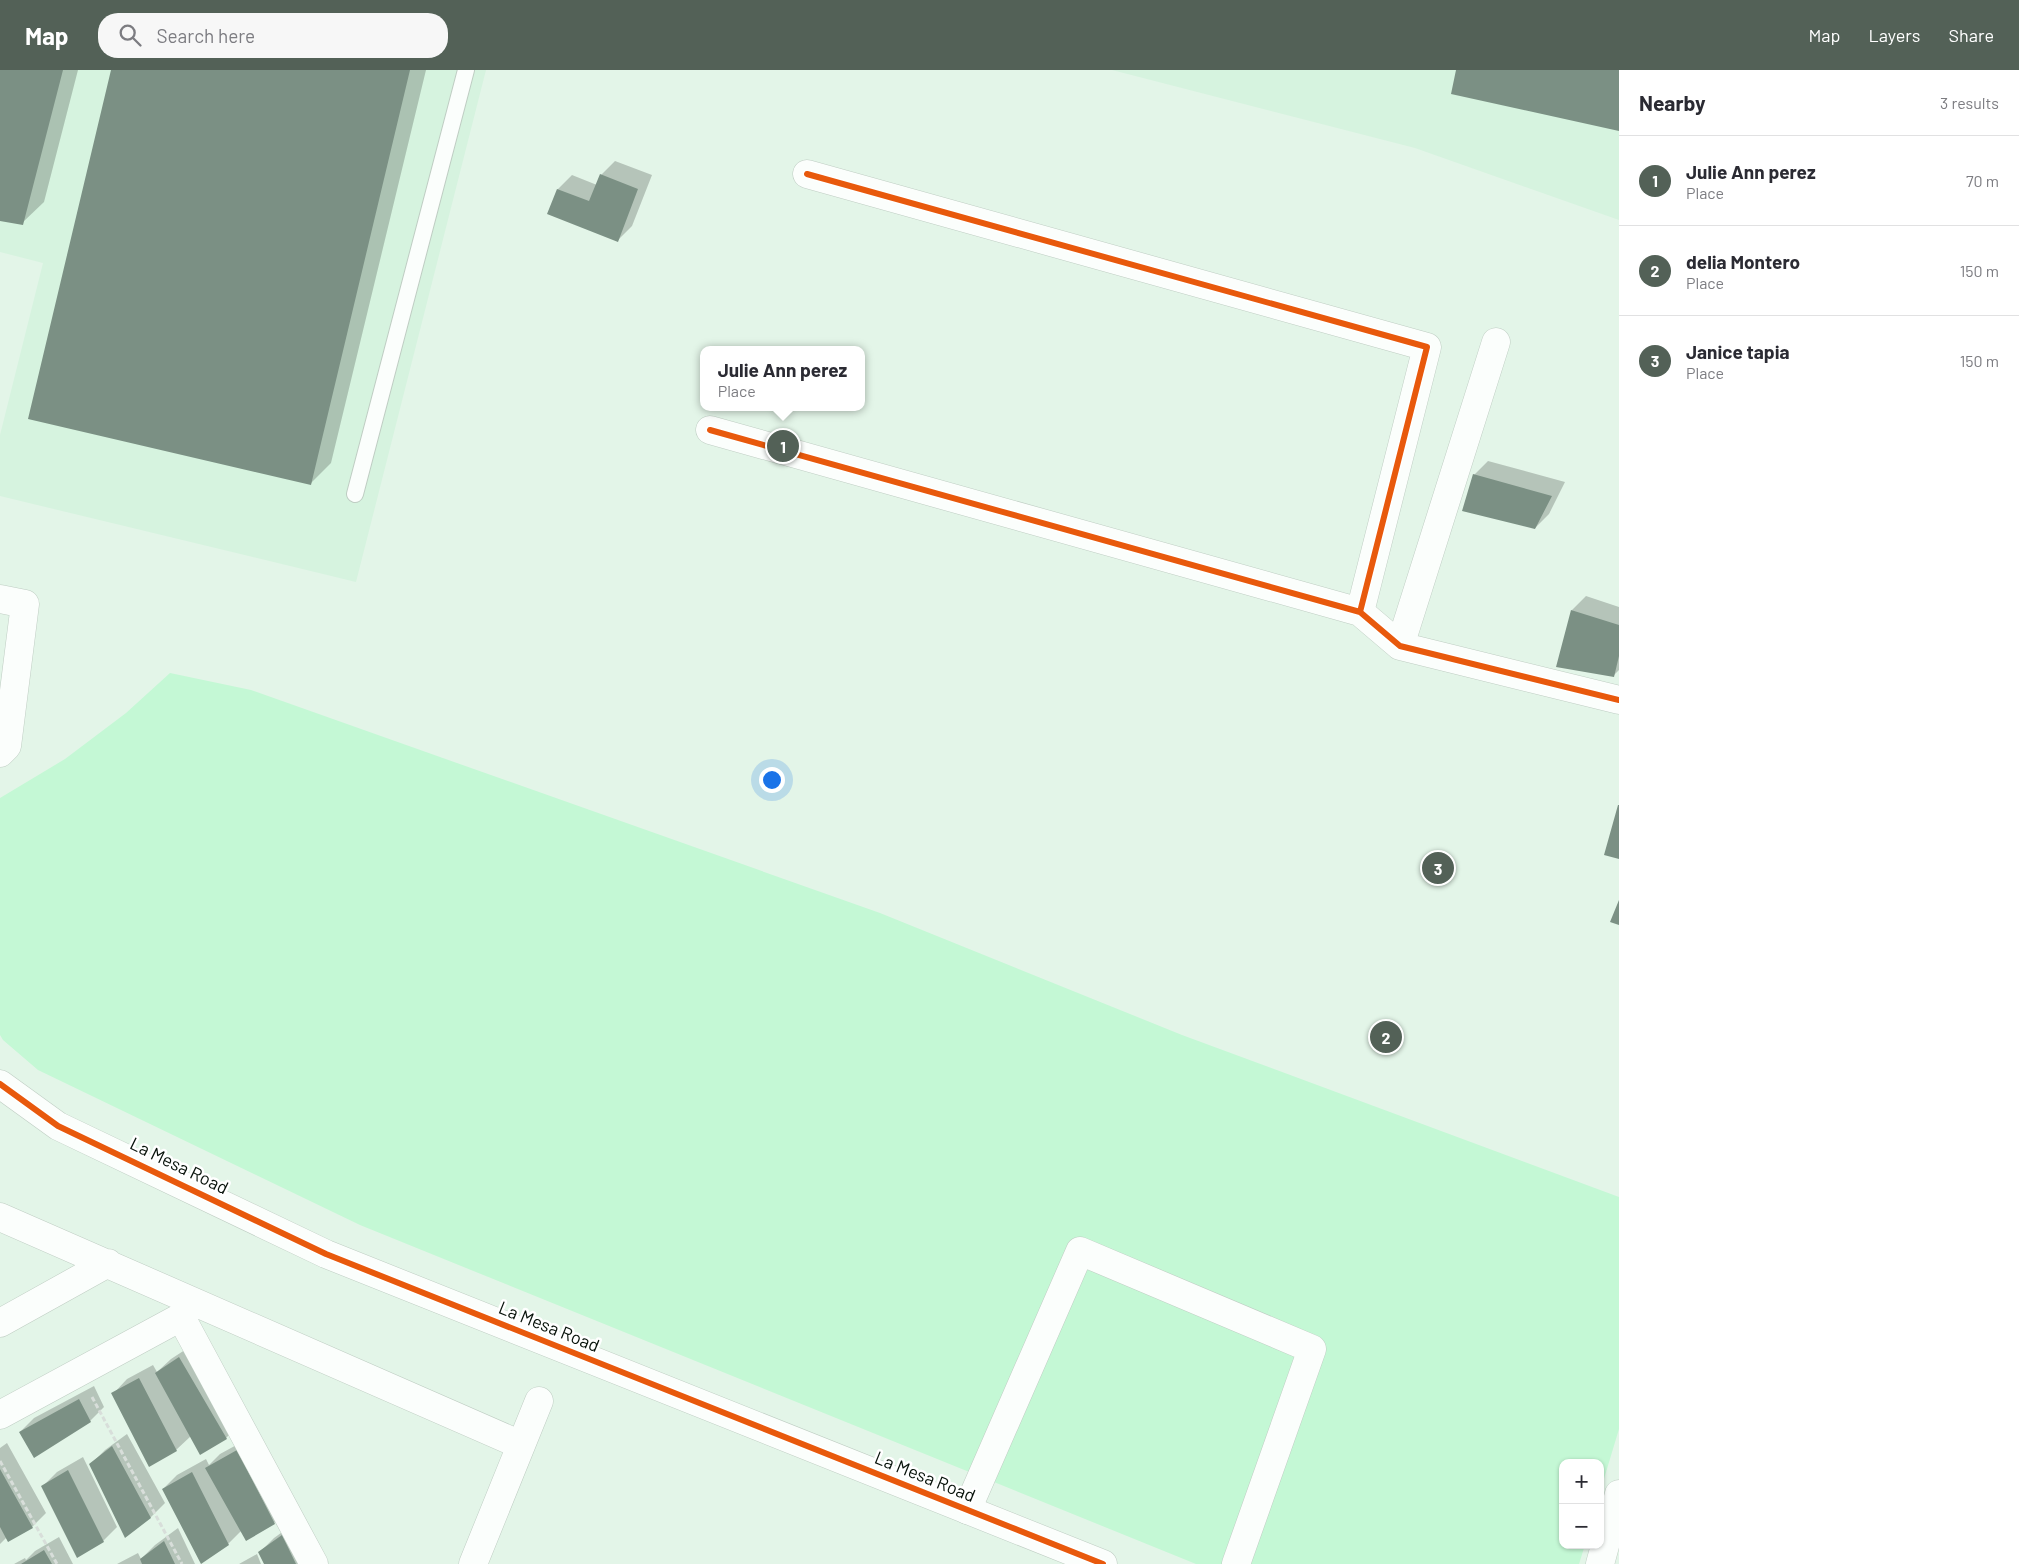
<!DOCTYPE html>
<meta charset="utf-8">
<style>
body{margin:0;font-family:Barlow,sans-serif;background:#f7f7f7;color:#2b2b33}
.controls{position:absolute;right:15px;bottom:15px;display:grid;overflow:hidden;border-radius:10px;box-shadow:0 1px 4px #0004}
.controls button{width:45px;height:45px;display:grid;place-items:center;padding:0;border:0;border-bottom:1px solid #e1e1e2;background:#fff;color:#2b2b33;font:25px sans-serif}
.you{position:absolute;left:771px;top:709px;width:18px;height:18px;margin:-12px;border:4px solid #fff;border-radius:50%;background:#1a73e8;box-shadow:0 0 0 8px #1a73e833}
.badge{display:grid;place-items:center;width:32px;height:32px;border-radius:50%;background:#536157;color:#fff;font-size:16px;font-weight:700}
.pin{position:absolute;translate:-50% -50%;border:2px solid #fff;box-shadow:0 1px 5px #0006}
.popup{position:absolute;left:700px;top:276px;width:165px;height:65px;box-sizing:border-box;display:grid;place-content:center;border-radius:10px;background:#fff;filter:drop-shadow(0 1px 4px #0005);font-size:16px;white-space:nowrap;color:#7c7c81}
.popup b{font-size:19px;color:#2b2b33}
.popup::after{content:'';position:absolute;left:50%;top:100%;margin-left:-10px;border:10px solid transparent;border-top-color:#fff}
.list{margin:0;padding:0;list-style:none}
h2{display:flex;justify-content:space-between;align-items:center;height:65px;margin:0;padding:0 20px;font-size:21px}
h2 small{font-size:16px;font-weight:400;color:#7c7c81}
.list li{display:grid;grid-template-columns:32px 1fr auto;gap:15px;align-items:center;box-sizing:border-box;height:90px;padding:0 20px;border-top:1px solid #e1e1e2}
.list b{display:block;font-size:19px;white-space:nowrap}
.list p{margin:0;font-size:16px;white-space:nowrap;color:#7c7c81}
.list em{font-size:16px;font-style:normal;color:#7c7c81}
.icon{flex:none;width:28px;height:28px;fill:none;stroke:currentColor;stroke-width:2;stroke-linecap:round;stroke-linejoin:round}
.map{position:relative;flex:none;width:1619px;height:1494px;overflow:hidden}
header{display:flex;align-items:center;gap:30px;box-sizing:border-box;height:70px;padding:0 25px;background:#536157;color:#fff}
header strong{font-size:24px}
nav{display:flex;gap:28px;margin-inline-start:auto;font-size:18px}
.search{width:350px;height:45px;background:#f7f7f7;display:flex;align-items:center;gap:12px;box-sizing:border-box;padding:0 18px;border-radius:20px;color:#7c7c81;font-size:19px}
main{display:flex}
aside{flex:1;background:#fff}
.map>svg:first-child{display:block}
</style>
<header>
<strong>Map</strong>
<div class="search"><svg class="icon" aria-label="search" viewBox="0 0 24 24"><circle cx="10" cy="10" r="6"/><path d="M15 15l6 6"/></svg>Search here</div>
<nav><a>Map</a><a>Layers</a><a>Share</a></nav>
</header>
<main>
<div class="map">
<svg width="1619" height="1494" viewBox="0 0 1619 1494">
<rect width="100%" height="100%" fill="#e3f5e8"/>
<path fill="#d6f3df" d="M 0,0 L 486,0 L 356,512 L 0,426 L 0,365 L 43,193 L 0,182 Z
M 1112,0 L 1619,0 L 1619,150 L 1415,78 Z"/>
<path fill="#c4f8d5" d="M 170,603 L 251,620 L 880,843 L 1182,965 L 1619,1127 L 1619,1359 L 1600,1422 L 1600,1393 L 1563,1393 L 1563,1475 L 1585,1475 L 1579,1494 L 1196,1494 L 360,1155 L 38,1000 L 3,970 L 0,965 L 0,728 L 65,689 L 126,643 Z"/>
<path fill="#0003" d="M 0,0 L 78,0 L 44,132 L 22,153 L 0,150 Z
M 113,0 L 426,0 L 331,393 L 310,414 Z
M 615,91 L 652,105 L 632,156 L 618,170 L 549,144 L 558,119 L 572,105 L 597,115 L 601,105 Z
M 1488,391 L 1565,412 L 1549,444 L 1535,458 L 1474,405 Z
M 1586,526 L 1619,537 L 1619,600 L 1613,606 L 1572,540 Z
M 194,1274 L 240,1354 L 226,1368 L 191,1366 L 176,1380 L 113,1324 L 127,1309 L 153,1295 L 157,1302 L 171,1289 Z
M 94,1316 L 104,1337 L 90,1351 L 20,1362 L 34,1348 Z
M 127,1364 L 165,1433 L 151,1447 L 126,1466 L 91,1394 L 105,1380 Z
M 251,1367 L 288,1439 L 274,1453 L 247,1469 L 242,1460 L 228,1474 L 163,1419 L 177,1405 L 206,1389 L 209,1395 L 220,1384 Z
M 7,1373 L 46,1443 L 32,1457 L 7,1467 L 0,1474 L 0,1378 Z
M 83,1387 L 117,1457 L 103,1471 L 43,1416 L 57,1402 Z
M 296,1452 L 317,1494 L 266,1494 L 260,1482 L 274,1468 Z
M 178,1458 L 195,1494 L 117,1494 L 138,1483 L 141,1489 L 155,1475 Z
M 59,1467 L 73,1494 L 14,1494 L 25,1488 L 26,1490 L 35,1481 Z
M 257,1484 L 261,1494 L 239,1494 Z"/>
<path fill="#7b9084" d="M 0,0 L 63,0 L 23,155 L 0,151 Z
M 111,0 L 410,0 L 311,415 L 28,349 Z
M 1456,0 L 1619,0 L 1619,61 L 1451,24 Z
M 600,104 L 638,119 L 618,172 L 547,144 L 557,119 L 589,131 Z
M 1473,404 L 1552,426 L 1535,459 L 1462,441 Z
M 1571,540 L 1619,555 L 1619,586 L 1614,607 L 1556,597 Z
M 1618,735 L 1619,735 L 1619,789 L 1604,785 Z
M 1619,830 L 1619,855 L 1610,852 Z
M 179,1287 L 227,1369 L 200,1385 L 155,1303 Z
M 139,1308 L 177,1381 L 149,1397 L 111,1323 Z
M 79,1329 L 91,1352 L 34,1388 L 19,1362 Z
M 112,1376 L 151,1448 L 125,1468 L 89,1394 Z
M 237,1380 L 275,1454 L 246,1471 L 205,1398 Z
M 0,1399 L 33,1458 L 8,1472 L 0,1457 Z
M 68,1400 L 104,1472 L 77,1488 L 41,1416 Z
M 192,1402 L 229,1475 L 201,1494 L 162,1419 Z
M 282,1465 L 296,1494 L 264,1494 L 258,1482 Z
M 164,1471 L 175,1494 L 142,1494 L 140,1489 Z
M 44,1480 L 52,1494 L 21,1494 Z"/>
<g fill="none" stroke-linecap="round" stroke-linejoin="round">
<defs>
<path id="lane" d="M 355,424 L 466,0"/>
<path id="street" d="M 807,104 L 1427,277 L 1360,542
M 710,360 L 1360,542 L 1400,576 L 1619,630
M 0,529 L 25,534 L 7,676 L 0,683
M 1400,576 L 1496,272
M 0,1147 L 521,1375
M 0,1253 L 108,1193
M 0,1345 L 181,1247 L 314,1494
M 967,1440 L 1080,1181 L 1312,1279 L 1236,1494
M 473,1494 L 539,1331
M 1600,1494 L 1619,1424"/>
<path id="secondary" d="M 0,1014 L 58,1056 L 326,1184 L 1103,1494"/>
</defs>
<use href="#lane" stroke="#bfcdc3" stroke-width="18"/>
<use href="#street" stroke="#bfcdc3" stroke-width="29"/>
<use href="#secondary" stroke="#bfcdc3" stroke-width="29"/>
<path stroke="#d8deda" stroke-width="3" stroke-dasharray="5 2.5" stroke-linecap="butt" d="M 92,1327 L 182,1494
M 0,1391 L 57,1494"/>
<use href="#lane" stroke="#fbfefc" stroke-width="16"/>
<use href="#street" stroke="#fbfefc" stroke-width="28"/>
<use href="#secondary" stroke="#fbfefc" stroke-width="28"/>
<defs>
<path id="cycleway" d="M 807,104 L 1427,277 L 1360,542
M 710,360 L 1360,542 L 1400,576 L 1619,630
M 0,1014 L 58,1056 L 326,1184 L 1103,1494"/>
</defs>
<use href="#cycleway" stroke="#fff" stroke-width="9"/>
<use href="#cycleway" stroke="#e8590c" stroke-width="6"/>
</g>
<g text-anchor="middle" stroke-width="5" stroke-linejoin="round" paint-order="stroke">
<g font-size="18" fill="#061109" stroke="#fff">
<text transform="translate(179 1096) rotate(26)" y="6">La Mesa Road</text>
<text transform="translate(549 1257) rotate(22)" y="6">La Mesa Road</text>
<text transform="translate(925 1407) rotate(22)" y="6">La Mesa Road</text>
</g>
</g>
</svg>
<div class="controls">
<button>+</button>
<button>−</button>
</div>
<div class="you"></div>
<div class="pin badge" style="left:783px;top:376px">1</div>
<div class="popup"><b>Julie Ann perez</b>Place</div>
<div class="pin badge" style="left:1386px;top:967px">2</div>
<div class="pin badge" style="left:1438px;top:798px">3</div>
</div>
<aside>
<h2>Nearby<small>3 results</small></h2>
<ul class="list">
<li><span class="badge">1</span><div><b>Julie Ann perez</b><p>Place</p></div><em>70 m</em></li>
<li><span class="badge">2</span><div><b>delia Montero</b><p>Place</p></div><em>150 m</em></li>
<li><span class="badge">3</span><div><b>Janice tapia</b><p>Place</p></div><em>150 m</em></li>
</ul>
</aside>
</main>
